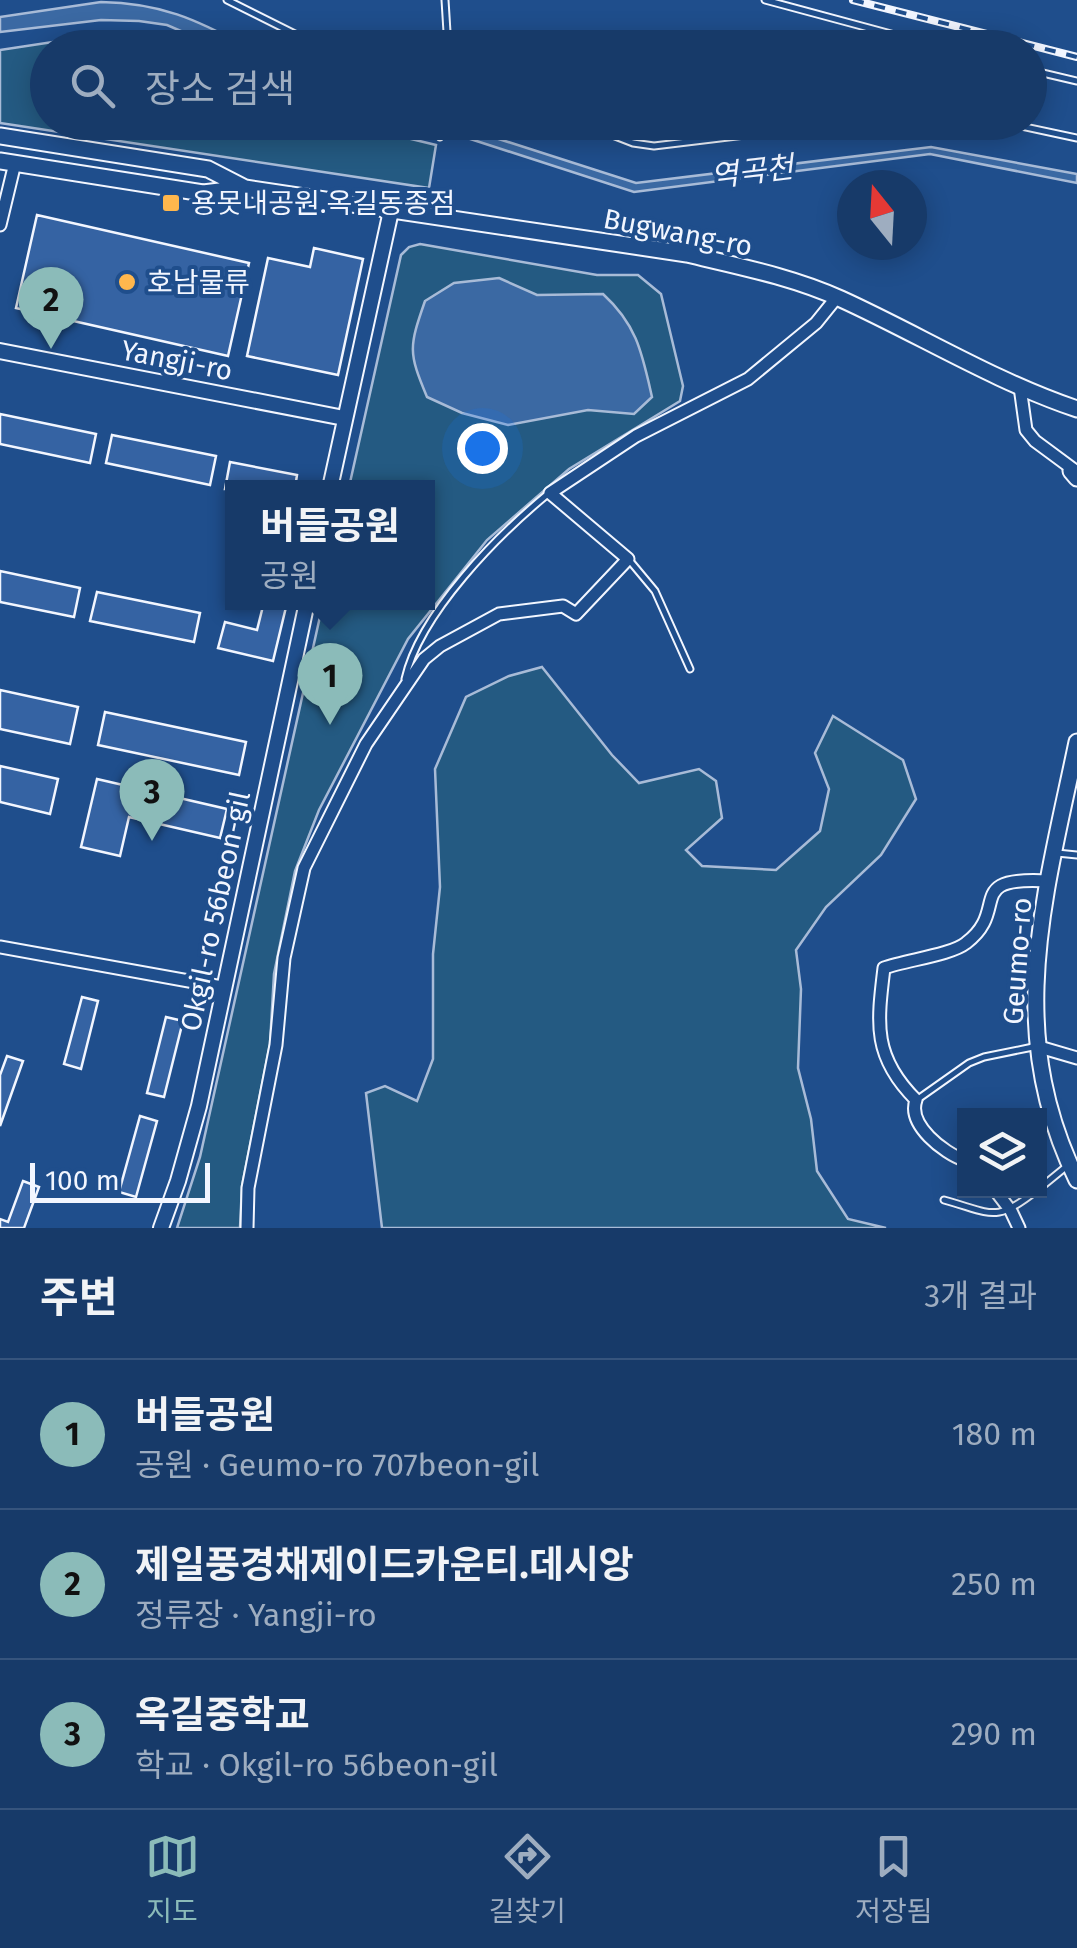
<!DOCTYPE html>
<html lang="ko">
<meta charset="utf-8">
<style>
body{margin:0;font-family:"Fira Sans","Noto Sans KR",sans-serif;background:#20416f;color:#f1f3f6}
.controls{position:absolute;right:30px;bottom:30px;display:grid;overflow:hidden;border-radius:0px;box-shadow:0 5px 25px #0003}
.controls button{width:90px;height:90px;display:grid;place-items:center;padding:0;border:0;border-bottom:2px solid #36547d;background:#173a69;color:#f1f3f6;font:50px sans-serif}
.compass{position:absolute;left:837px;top:170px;width:90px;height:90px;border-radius:50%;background:#173a69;box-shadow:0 5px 25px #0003;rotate:342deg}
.scale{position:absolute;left:30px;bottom:25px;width:180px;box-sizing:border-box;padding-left:10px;border:5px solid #f2f6ff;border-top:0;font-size:28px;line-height:35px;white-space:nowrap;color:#f2f6ff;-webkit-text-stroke:8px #1f4e8c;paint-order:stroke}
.you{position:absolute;left:482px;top:448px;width:35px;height:35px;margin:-25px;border:8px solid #fff;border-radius:50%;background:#1a73e8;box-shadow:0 0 0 15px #1a73e833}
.badge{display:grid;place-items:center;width:65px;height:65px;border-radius:50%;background:#8bbbb9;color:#111;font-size:32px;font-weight:700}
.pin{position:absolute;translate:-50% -82px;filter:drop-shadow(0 2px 5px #0008)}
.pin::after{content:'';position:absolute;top:52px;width:35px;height:30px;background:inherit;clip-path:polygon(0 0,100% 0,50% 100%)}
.popup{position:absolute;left:225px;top:480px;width:210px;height:130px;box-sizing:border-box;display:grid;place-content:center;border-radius:0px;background:#173a69;filter:drop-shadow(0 2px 8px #0005);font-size:32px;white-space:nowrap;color:#9eadc0}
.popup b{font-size:38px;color:#f1f3f6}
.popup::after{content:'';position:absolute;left:50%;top:100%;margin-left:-20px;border:20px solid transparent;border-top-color:#173a69}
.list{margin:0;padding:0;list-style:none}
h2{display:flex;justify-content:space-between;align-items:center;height:130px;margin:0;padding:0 40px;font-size:42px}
h2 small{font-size:32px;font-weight:400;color:#9eadc0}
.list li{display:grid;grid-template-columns:65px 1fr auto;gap:30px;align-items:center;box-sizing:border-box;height:150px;padding:0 40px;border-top:2px solid #36547d}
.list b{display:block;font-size:38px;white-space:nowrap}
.list p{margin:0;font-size:32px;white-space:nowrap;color:#9eadc0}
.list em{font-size:32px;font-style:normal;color:#9eadc0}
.icon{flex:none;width:55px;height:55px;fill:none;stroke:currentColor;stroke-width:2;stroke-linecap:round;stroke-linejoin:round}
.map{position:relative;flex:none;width:1077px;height:1228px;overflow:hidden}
.search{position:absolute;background:#173a69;box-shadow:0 5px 25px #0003;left:30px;right:30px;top:30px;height:110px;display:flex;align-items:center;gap:25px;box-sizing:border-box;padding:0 35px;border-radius:55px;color:#9eadc0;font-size:38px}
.sheet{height:580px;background:#173a69}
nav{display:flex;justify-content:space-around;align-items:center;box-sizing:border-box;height:140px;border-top:2px solid #36547d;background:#173a69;font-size:28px;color:#9eadc0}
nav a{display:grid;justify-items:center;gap:5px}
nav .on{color:#8bbbb9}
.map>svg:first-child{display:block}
</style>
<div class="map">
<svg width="1077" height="1228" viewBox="0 0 1077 1228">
<rect width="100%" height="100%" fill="#1f4e8c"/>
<path fill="#245a82" stroke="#a8bbd7" stroke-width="2.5" d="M 99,35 L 131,36 L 170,47 L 48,48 L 48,122 L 345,123 L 436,145 L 429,188 L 0,123 L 0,50 Z
M 420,244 L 597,275 L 638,275 L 661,294 L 683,386 L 680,401 L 569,469 L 487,540 L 408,639 L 319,810 L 295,871 L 274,974 L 270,1044 L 242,1186 L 240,1228 L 177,1228 L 200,1157 L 323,603 L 428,602 L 428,488 L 349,487 L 401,255 L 409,247 Z
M 542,667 L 612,755 L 639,783 L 699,769 L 716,781 L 722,818 L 686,850 L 702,866 L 776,870 L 820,831 L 829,789 L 815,753 L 833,716 L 903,760 L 916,799 L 881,855 L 826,907 L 796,950 L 801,989 L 798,1068 L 811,1119 L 817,1171 L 848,1219 L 886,1228 L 382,1228 L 366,1093 L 385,1086 L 417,1101 L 433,1059 L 433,954 L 440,887 L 435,769 L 466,697 L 509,676 Z"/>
<path fill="#3b69a3" stroke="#a8bbd7" stroke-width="2.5" d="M 101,2 C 160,3 196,19 247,47 L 218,47 L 167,25 L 139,21 L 101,20 L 0,32 L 0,17 Z
M 421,123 L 449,123 L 636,183 L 931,147 L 1077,174 L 1077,183 L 930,154 L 634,192 Z
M 499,278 L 537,295 L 603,294 C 637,325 642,353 652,397 L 634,414 L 588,410 L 508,425 L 462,413 L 427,397 C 408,352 409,347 425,301 L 454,283 Z"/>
<path fill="#3563a3" stroke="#f2f6ff" stroke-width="2.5" d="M 37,215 L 249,263 L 228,356 L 16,308 Z
M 314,248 L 363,259 L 338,375 L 247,356 L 268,258 L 310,267 Z
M 0,414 L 96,434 L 90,463 L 0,444 Z
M 112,435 L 216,456 L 210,485 L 106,463 Z
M 230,462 L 297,475 L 295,488 L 225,489 Z
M 0,571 L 80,588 L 74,617 L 0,602 Z
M 97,592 L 200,613 L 194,642 L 90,621 Z
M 264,602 L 287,603 L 273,661 L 218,648 L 225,622 L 257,630 Z
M 0,690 L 78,707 L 70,744 L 0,729 Z
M 105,712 L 246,742 L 239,775 L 98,745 Z
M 0,766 L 58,779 L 50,814 L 0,802 Z
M 97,779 L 227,809 L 220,838 L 129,817 L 120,856 L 81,847 Z
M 82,997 L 98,1001 L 81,1069 L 64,1064 Z
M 166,1017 L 183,1021 L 164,1097 L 147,1093 Z
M 7,1056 L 23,1061 L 0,1126 L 0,1075 Z
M 140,1116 L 157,1121 L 136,1197 L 119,1192 Z
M 23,1181 L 39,1187 L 24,1228 L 0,1228 L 0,1219 L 8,1222 Z"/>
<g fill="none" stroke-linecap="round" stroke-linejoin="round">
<defs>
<path id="service" d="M 227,0 L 323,48
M 445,0 L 448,48
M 765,0 L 943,48
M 1030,70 L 1077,81
M 579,122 L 633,143 L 654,146 L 854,122
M 1002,122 L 1077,138
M 440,137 L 442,122
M 630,561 L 655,591 L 690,669
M 405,679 C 420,613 498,535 549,493
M 1057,853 L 1077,855
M 918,1099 L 969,1063 L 984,1057 L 1033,1047
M 1040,1188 L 1067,1166
M 944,1200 C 992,1213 995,1224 1037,1190"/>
<path id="minor" d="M 0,225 L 15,163
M 1020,387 L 1026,430 L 1035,441 L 1077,472
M 0,947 L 222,987
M 1036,1046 L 1077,1058
M 964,1160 C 944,1153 907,1125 916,1100 C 873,1057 877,1025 884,968 C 906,960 951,955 966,943 C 1011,909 962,876 1048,881
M 995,1190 L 1011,1211 L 1019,1228
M 247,1228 L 248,1188 L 276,1045 L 284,958 L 304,868 L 366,744 L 424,659 L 440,646 L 499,614 L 563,606 L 576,614 L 628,559 L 550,493 L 636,436 L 748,379 L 816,323 L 837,297"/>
<path id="tertiary" d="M 0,351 L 344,418
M 330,488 L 391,211
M 161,1228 L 178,1181 L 199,1106 L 307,602"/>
<path id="secondary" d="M 0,136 L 208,169 L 245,188
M 0,161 L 203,193 L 245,188 L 687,254 C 737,266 793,277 841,299 C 920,335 994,381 1077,409
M 1071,471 L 1077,478
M 1077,742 C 1045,896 1003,1030 1077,1180"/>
</defs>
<use href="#service" stroke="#f2f6ff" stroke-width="9"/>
<use href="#minor" stroke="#f2f6ff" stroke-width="15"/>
<use href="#tertiary" stroke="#f2f6ff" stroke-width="18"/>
<use href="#secondary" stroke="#f2f6ff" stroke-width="19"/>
<use href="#service" stroke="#1f4e8c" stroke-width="5"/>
<use href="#minor" stroke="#1f4e8c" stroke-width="11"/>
<use href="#tertiary" stroke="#1f4e8c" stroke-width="14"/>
<use href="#secondary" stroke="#1f4e8c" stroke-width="15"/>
<defs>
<path id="rail" d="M 853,0 L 1077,57"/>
</defs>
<use href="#rail" stroke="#f2f6ff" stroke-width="8"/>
<use href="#rail" stroke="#1f4e8c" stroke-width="4" stroke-dasharray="11" stroke-linecap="butt"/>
</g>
<g fill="#ffb74d" stroke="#1f4e8c" stroke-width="4">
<rect x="161" y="193" width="20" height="20" rx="5"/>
<circle cx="127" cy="282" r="10"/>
</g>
<g text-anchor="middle" stroke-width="8" stroke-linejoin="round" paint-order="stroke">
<g font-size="28" fill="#f2f6ff" stroke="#1f4e8c" text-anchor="start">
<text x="191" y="213">용못내공원.옥길동종점</text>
<text x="147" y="292">호남물류</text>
</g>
<g font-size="28" fill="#f2f6ff" stroke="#1f4e8c">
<text transform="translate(678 232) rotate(11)" y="10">Bugwang-ro</text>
<text transform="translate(177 360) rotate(11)" y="10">Yangji-ro</text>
<text transform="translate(215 911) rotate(-78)" y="10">Okgil-ro 56beon-gil</text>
<text transform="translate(1017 961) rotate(-86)" y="10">Geumo-ro</text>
</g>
<g font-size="30" font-style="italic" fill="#f2f6ff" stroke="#1f4e8c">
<text transform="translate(752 172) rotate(-7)" y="10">역곡천</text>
</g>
</g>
</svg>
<div class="controls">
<button><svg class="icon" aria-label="layers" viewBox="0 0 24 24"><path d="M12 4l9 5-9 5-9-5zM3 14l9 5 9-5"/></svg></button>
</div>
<svg class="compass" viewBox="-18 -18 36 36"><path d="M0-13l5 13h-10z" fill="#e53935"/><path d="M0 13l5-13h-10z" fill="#9eadc0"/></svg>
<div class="scale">100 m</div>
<div class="you"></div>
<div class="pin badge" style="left:330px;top:725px">1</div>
<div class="popup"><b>버들공원</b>공원</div>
<div class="pin badge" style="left:51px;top:349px">2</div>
<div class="pin badge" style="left:152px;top:841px">3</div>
<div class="search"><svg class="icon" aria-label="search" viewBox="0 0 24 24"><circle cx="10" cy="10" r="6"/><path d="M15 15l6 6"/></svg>장소 검색</div>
</div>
<section class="sheet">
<h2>주변<small>3개 결과</small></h2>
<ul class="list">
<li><span class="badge">1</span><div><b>버들공원</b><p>공원 · Geumo-ro 707beon-gil</p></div><em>180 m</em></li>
<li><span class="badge">2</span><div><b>제일풍경채제이드카운티.데시앙</b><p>정류장 · Yangji-ro</p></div><em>250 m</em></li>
<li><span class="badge">3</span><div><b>옥길중학교</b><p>학교 · Okgil-ro 56beon-gil</p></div><em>290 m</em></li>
</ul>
</section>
<nav>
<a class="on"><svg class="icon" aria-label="map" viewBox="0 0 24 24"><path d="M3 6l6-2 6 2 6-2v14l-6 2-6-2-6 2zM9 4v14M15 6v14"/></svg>지도</a>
<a><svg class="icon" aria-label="directions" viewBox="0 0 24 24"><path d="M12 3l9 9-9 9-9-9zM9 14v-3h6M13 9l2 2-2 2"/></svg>길찾기</a>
<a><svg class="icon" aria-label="saved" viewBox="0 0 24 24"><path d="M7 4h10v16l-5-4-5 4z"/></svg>저장됨</a>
</nav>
